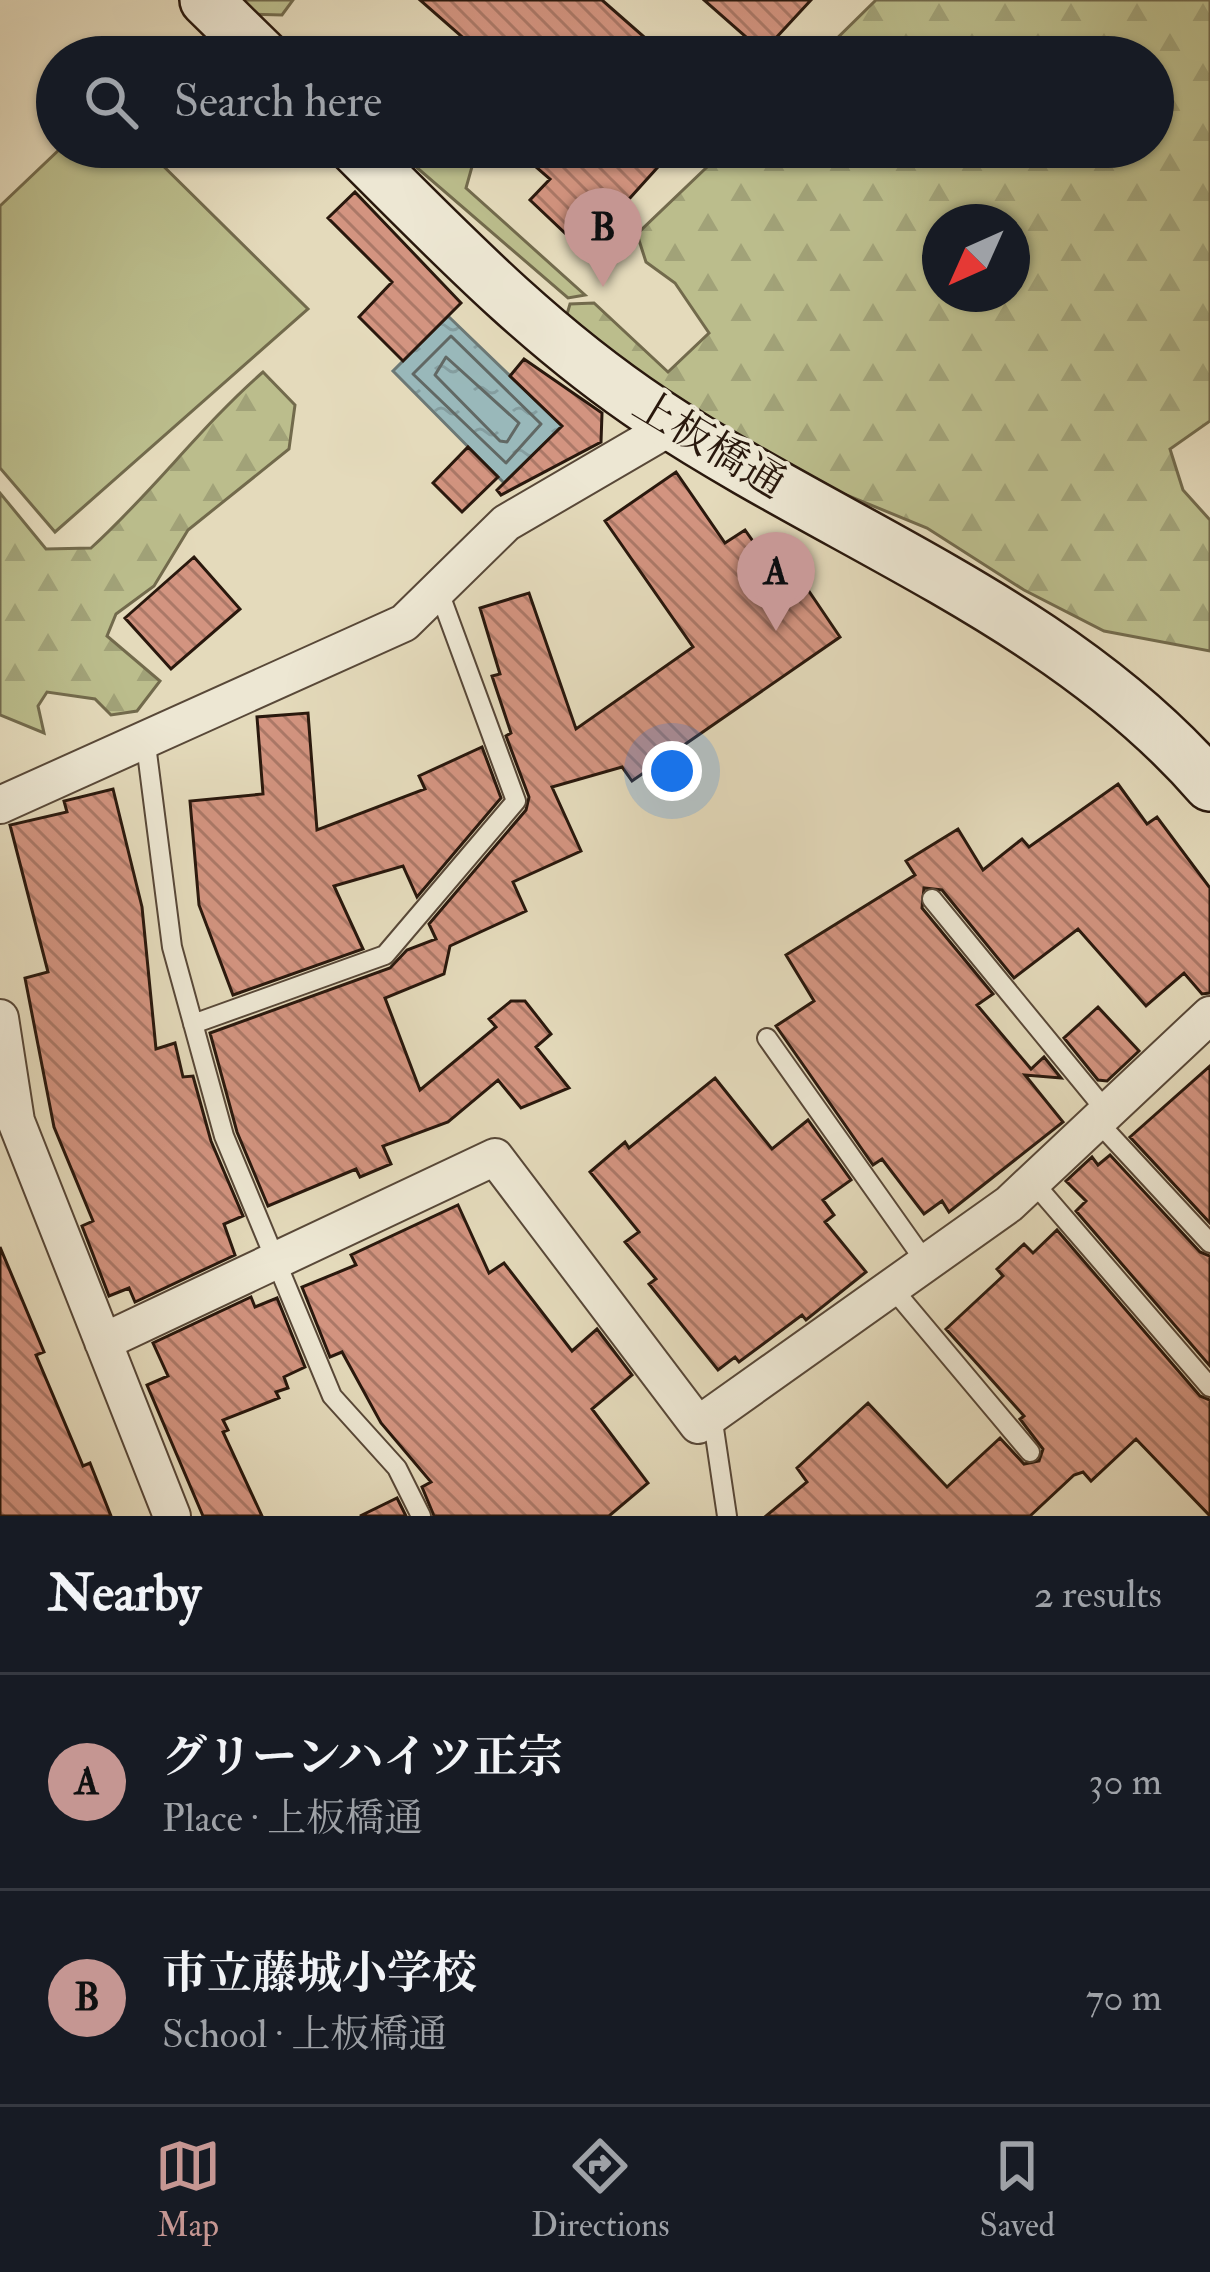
<!DOCTYPE html>
<meta charset="utf-8">
<style>
body{margin:0;font-family:"IM FELL Double Pica","Noto Serif JP",serif;background:#242831;color:#f1f3f6}
.compass{position:absolute;left:922px;top:204px;width:108px;height:108px;border-radius:50%;background:#171b24;box-shadow:0 3px 9px #0004;rotate:225deg}
.you{position:absolute;left:672px;top:771px;width:42px;height:42px;margin:-30px;border:9px solid #fff;border-radius:50%;background:#1a73e8;box-shadow:0 0 0 18px #1a73e833}
.badge{display:grid;place-items:center;width:78px;height:78px;border-radius:50%;background:#c59692;color:#111;font-size:39px;font-weight:700}
.pin{position:absolute;translate:-50% -99px;filter:drop-shadow(0 3px 6px #0008)}
.pin::after{content:'';position:absolute;top:63px;width:42px;height:36px;background:inherit;clip-path:polygon(0 0,100% 0,50% 100%)}
.list{margin:0;padding:0;list-style:none}
h2{display:flex;justify-content:space-between;align-items:center;height:156px;margin:0;padding:0 48px;font-size:51px}
h2 small{font-size:39px;font-weight:400;color:#9ea1a6}
.list li{display:grid;grid-template-columns:78px 1fr auto;gap:36px;align-items:center;box-sizing:border-box;height:216px;padding:0 48px;border-top:3px solid #363941}
.list b{display:block;font-size:45px;white-space:nowrap}
.list p{margin:0;font-size:39px;white-space:nowrap;color:#9ea1a6}
.list em{font-size:39px;font-style:normal;color:#9ea1a6}
.icon{flex:none;width:66px;height:66px;fill:none;stroke:currentColor;stroke-width:2;stroke-linecap:round;stroke-linejoin:round}
.map{position:relative;flex:none;width:1210px;height:1516px;overflow:hidden}
.search{position:absolute;background:#171b24;box-shadow:0 3px 9px #0004;left:36px;right:36px;top:36px;height:132px;display:flex;align-items:center;gap:30px;box-sizing:border-box;padding:0 42px;border-radius:66px;color:#9ea1a6;font-size:45px}
.sheet{height:588px;background:#171b24}
nav{display:flex;justify-content:space-around;align-items:center;box-sizing:border-box;height:168px;border-top:3px solid #363941;background:#171b24;font-size:33px;color:#9ea1a6}
nav a{display:grid;justify-items:center;gap:6px}
nav .on{color:#c59692}
.map>svg:first-child{display:block}
</style>
<div class="map">
<svg width="1210" height="1516" viewBox="0 0 1210 1516">
<defs>
<pattern id="forest-firs" width="22" height="20" patternUnits="userSpaceOnUse" patternTransform="scale(3)"><rect width="22" height="20" fill="#bbbd8c"/><path d="M5 1l3.5 6h-7zM16 11l3.5 6h-7z" fill="#a1a278"/></pattern>
<pattern id="water-ripples" width="26" height="14" patternUnits="userSpaceOnUse" patternTransform="scale(3)"><rect width="26" height="14" fill="#99b8ba"/><path d="M2 4q2-2 4 0t4 0M15 11q2-2 4 0t4 0" fill="none" stroke="#849d9f"/></pattern>
<pattern id="building-back-hatch" width="6" height="6" patternUnits="userSpaceOnUse" patternTransform="scale(3)"><rect width="6" height="6" fill="#d39480"/><path d="M-1 5l2 2M0 0l6 6M5-1l2 2" fill="none" stroke="#ab7867"/></pattern>
</defs>
<rect width="100%" height="100%" fill="#e4dabb"/>
<filter id="stains"><feTurbulence type="fractalNoise" baseFrequency=".00167" numOctaves="4"/><feColorMatrix values="0 0 0 0 .2 0 0 0 0 .09 0 0 0 0 .02 0 0 0 .5 -.17"/></filter>
<radialGradient id="worn" r=".72"><stop offset=".6" stop-color="#630" stop-opacity="0"/><stop offset="1" stop-color="#630" stop-opacity=".3"/></radialGradient>
<path fill="#bbbd8c" stroke="#726a4c" stroke-width="3" d="M 234,0 L 293,0 L 282,15 L 245,14 Z
M 62,147 L 144,147 L 308,309 L 55,532 L 0,468 L 0,206 Z
M 393,147 L 466,147 L 475,156 L 466,188 L 585,295 L 568,298 Z"/>
<path fill="url(#forest-firs)" stroke="#726a4c" stroke-width="3" fill-rule="evenodd" d="M 876,0 L 1210,0 L 1210,421 L 1170,449 L 1183,490 L 1210,520 L 1210,651 L 1104,631 L 1024,590 L 927,528 L 773,465 L 565,321 L 570,304 L 594,303 L 668,372 L 709,333 L 675,283 L 646,262 L 637,234 L 728,147 L 1153,147 L 1153,57 L 818,57 ZM 940,222 L 1012,222 L 1012,294 L 940,294 Z
M 263,372 L 295,405 L 289,449 L 188,530 L 154,586 L 116,614 L 107,636 L 160,681 L 137,711 L 111,715 L 95,699 L 47,692 L 38,706 L 44,733 L 0,715 L 0,493 L 46,549 L 91,548 C 153,492 201,426 263,372 Z"/>
<path fill="url(#water-ripples)" stroke="#6c7875" stroke-width="3" d="M 448,316 L 562,426 L 504,483 L 393,371 Z"/>
<g fill="none" stroke-linecap="round" stroke-linejoin="round">
<path stroke="#616864" stroke-width="3" d="M 451,336 L 541,424 L 506,463 L 413,374 Z
M 446,357 L 519,423 L 507,442 L 500,441 L 435,375 Z"/>
</g>
<path fill="url(#building-back-hatch)" stroke="#29180d" stroke-width="3" d="M 420,0 L 602,0 L 667,57 L 485,57 Z
M 704,0 L 811,0 L 763,52 Z
M 513,147 L 676,147 L 583,250 L 530,200 L 550,179 Z
M 355,192 L 461,303 L 403,361 L 359,317 L 392,282 L 328,218 Z
M 524,359 L 602,413 L 601,442 L 501,495 L 497,490 L 562,426 L 510,376 Z
M 468,447 L 498,477 L 462,512 L 433,483 Z
M 676,472 L 725,543 L 745,530 L 784,585 L 798,575 L 840,637 L 632,781 L 622,767 L 552,787 L 581,851 L 513,882 L 526,911 L 450,946 L 444,974 L 385,998 L 420,1090 L 496,1027 L 489,1019 L 511,1001 L 525,1001 L 551,1034 L 536,1047 L 569,1088 L 521,1108 L 498,1080 L 448,1122 L 383,1146 L 391,1164 L 360,1177 L 356,1169 L 268,1206 L 237,1132 L 210,1033 L 390,968 L 407,950 L 436,939 L 429,924 L 526,810 L 529,797 L 506,736 L 511,733 L 492,676 L 500,674 L 480,608 L 529,593 L 576,729 L 693,647 L 605,521 Z
M 194,557 L 240,609 L 171,669 L 125,618 Z
M 308,713 L 317,830 L 425,789 L 419,776 L 482,747 L 501,798 L 417,897 L 403,866 L 334,886 L 363,949 L 233,995 L 199,905 L 190,801 L 263,794 L 257,717 Z
M 1118,784 L 1147,824 L 1157,817 L 1210,888 L 1210,993 L 1202,994 L 1184,973 L 1146,1006 L 1078,929 L 1014,978 L 942,890 L 924,888 L 922,908 L 993,994 L 977,1005 L 1031,1069 L 1044,1057 L 1061,1078 L 1025,1075 L 1063,1122 L 949,1212 L 942,1201 L 924,1214 L 882,1159 L 873,1165 L 776,1026 L 814,1001 L 786,955 L 915,875 L 906,861 L 958,829 L 983,870 L 1022,839 L 1029,847 Z
M 113,789 L 142,907 L 156,1049 L 175,1043 L 183,1077 L 193,1076 L 211,1141 L 243,1216 L 224,1224 L 235,1255 L 135,1302 L 129,1288 L 109,1296 L 82,1226 L 93,1221 L 54,1127 L 25,978 L 48,972 L 10,825 L 67,812 L 64,801 Z
M 1098,1007 L 1139,1051 L 1107,1081 L 1098,1080 L 1064,1038 Z
M 1210,1066 L 1210,1223 L 1130,1137 Z
M 715,1078 L 772,1149 L 808,1120 L 851,1180 L 823,1200 L 834,1215 L 825,1222 L 866,1272 L 806,1320 L 802,1315 L 739,1362 L 735,1357 L 718,1370 L 649,1284 L 656,1279 L 625,1242 L 639,1232 L 590,1172 L 625,1142 L 629,1148 Z
M 1110,1155 L 1200,1252 L 1210,1256 L 1210,1366 L 1076,1211 L 1086,1201 L 1066,1181 L 1092,1157 L 1098,1165 Z
M 458,1205 L 489,1273 L 504,1263 L 572,1351 L 597,1329 L 632,1375 L 592,1409 L 648,1483 L 609,1516 L 434,1516 L 422,1487 L 431,1482 L 381,1423 L 342,1352 L 330,1357 L 302,1287 L 356,1265 L 351,1255 Z
M 1057,1230 L 1200,1396 L 1210,1400 L 1210,1516 L 1136,1439 L 1091,1481 L 1083,1472 L 1074,1475 L 1030,1516 L 766,1516 L 807,1482 L 797,1468 L 868,1403 L 947,1487 L 1000,1438 L 1024,1464 L 1039,1461 L 1043,1449 L 1020,1419 L 1024,1416 L 946,1329 L 1003,1276 L 997,1269 L 1024,1244 L 1033,1253 Z
M 0,1247 L 44,1352 L 36,1355 L 83,1466 L 90,1463 L 111,1516 L 0,1516 Z
M 251,1297 L 255,1307 L 277,1298 L 305,1367 L 284,1377 L 288,1388 L 276,1392 L 279,1398 L 223,1420 L 228,1430 L 223,1432 L 262,1516 L 203,1516 L 147,1385 L 168,1376 L 153,1343 Z
M 397,1498 L 406,1516 L 360,1516 Z"/>
<g fill="none" stroke-linecap="round" stroke-linejoin="round">
<defs>
<path id="lane" d="M 145,737 L 172,947 L 224,1136 L 332,1396 L 397,1468 L 421,1516
M 932,899 L 1107,1112
M 193,1024 L 385,955 L 516,801 L 438,589
M 767,1038 L 927,1264
M 1097,1121 L 1210,1243
M 1033,1182 L 1210,1387
M 893,1289 L 1030,1452
M 712,1415 L 727,1516"/>
<path id="street" d="M 0,805 L 404,623 L 506,523 L 674,425
M 0,1018 L 16,1121 L 172,1516
M 103,1342 L 495,1157 L 698,1425 L 1009,1204 L 1210,1015"/>
<path id="secondary" d="M 206,0 L 264,57
M 354,147 C 449,242 540,337 653,412 C 838,535 1062,614 1210,785"/>
</defs>
<use href="#lane" stroke="#584838" stroke-width="22"/>
<use href="#street" stroke="#584838" stroke-width="40"/>
<use href="#secondary" stroke="#29180d" stroke-width="56"/>
<use href="#lane" stroke="#ede7d3" stroke-width="18"/>
<use href="#street" stroke="#ede7d3" stroke-width="36"/>
<use href="#secondary" stroke="#ede7d3" stroke-width="51"/>
</g>
<g text-anchor="middle" stroke-width="9" stroke-linejoin="round" paint-order="stroke">
<g font-size="42" fill="#29180d" stroke="#ede7d3">
<text transform="translate(710 443) rotate(31)" y="15">上板橋通</text>
</g>
</g>
<rect width="100%" height="100%" filter="url(#stains)"/>
<rect width="100%" height="100%" fill="url(#worn)"/>
</svg>
<svg class="compass" viewBox="-18 -18 36 36"><path d="M0-13l5 13h-10z" fill="#e53935"/><path d="M0 13l5-13h-10z" fill="#9ea1a6"/></svg>
<div class="you"></div>
<div class="pin badge" style="left:776px;top:631px">A</div>
<div class="pin badge" style="left:603px;top:287px">B</div>
<div class="search"><svg class="icon" aria-label="search" viewBox="0 0 24 24"><circle cx="10" cy="10" r="6"/><path d="M15 15l6 6"/></svg>Search here</div>
</div>
<section class="sheet">
<h2>Nearby<small>2 results</small></h2>
<ul class="list">
<li><span class="badge">A</span><div><b>グリーンハイツ正宗</b><p>Place · 上板橋通</p></div><em>30 m</em></li>
<li><span class="badge">B</span><div><b>市立藤城小学校</b><p>School · 上板橋通</p></div><em>70 m</em></li>
</ul>
</section>
<nav>
<a class="on"><svg class="icon" aria-label="map" viewBox="0 0 24 24"><path d="M3 6l6-2 6 2 6-2v14l-6 2-6-2-6 2zM9 4v14M15 6v14"/></svg>Map</a>
<a><svg class="icon" aria-label="directions" viewBox="0 0 24 24"><path d="M12 3l9 9-9 9-9-9zM9 14v-3h6M13 9l2 2-2 2"/></svg>Directions</a>
<a><svg class="icon" aria-label="saved" viewBox="0 0 24 24"><path d="M7 4h10v16l-5-4-5 4z"/></svg>Saved</a>
</nav>
